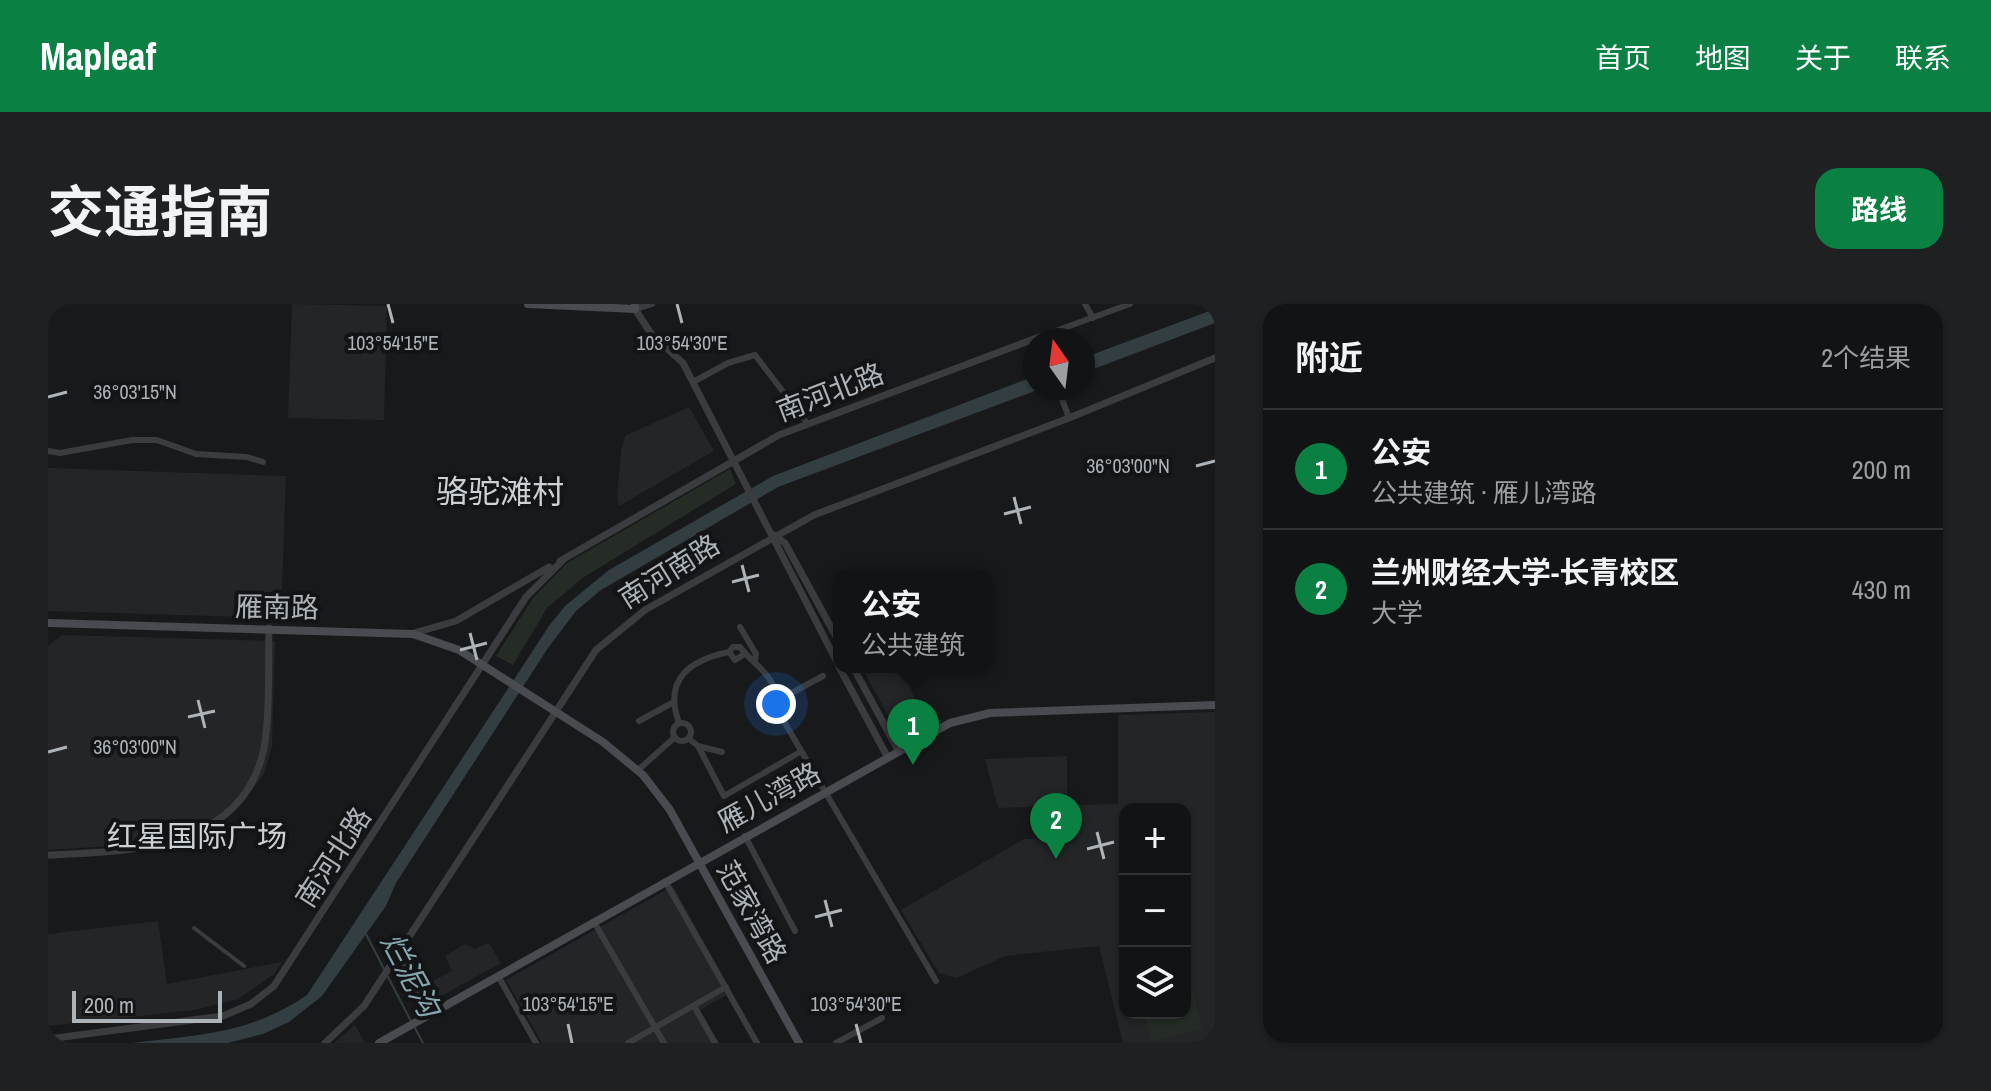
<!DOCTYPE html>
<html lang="zh">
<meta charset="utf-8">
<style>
body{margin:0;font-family:"Archivo Narrow","Noto Sans SC",sans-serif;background:#1f2022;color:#f1f3f6}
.controls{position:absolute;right:24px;bottom:24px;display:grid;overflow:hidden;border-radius:16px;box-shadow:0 2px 6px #0004}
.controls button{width:72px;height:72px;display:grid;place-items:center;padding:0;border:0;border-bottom:2px solid #313234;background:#121314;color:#f1f3f6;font:40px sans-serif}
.compass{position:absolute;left:975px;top:24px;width:72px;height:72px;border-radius:50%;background:#121314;box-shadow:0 2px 6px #0004;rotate:346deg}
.scale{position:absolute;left:24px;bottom:20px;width:150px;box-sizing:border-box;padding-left:8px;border:4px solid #acb3b9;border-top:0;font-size:22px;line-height:28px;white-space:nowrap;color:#acb3b9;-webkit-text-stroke:6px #131415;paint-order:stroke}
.you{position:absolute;left:728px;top:400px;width:28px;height:28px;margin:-20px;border:6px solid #fff;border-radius:50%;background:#1a73e8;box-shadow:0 0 0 12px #1a73e833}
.badge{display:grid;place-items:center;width:52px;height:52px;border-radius:50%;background:#0b8043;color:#fff;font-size:26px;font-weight:700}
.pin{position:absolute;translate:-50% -66px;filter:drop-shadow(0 2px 4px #0008)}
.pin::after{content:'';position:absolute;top:42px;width:28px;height:24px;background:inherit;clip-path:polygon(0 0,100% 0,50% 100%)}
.popup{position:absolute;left:785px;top:265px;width:160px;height:104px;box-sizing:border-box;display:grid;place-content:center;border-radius:16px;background:#121314;filter:drop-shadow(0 2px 6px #0005);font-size:26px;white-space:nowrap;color:#9c9ea0}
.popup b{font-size:30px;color:#f1f3f6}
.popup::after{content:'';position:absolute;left:50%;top:100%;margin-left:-16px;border:16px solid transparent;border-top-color:#121314}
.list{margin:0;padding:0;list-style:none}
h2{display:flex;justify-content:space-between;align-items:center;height:104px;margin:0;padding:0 32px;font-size:34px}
h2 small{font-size:26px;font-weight:400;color:#9c9ea0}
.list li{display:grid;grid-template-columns:52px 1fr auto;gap:24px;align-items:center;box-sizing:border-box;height:120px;padding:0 32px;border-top:2px solid #313234}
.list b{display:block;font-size:30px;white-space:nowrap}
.list p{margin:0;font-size:26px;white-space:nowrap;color:#9c9ea0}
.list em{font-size:26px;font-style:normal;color:#9c9ea0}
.icon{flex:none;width:44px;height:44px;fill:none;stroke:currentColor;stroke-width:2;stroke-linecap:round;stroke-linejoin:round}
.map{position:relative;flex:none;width:1167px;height:739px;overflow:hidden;border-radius:24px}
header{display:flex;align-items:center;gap:48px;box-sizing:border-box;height:112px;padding:0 40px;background:#0b8043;color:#fff}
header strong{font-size:38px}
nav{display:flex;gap:44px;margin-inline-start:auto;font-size:28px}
.intro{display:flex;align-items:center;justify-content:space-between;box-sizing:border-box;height:192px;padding:0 48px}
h1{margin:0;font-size:56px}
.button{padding:20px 36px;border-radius:24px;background:#0b8043;color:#fff;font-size:28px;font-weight:700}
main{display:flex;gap:48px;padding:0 48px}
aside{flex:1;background:#121314;border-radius:24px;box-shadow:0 2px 6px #0004}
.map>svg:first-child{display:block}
</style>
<header>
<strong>Mapleaf</strong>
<nav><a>首页</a><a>地图</a><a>关于</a><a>联系</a></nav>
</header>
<div class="intro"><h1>交通指南</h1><a class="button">路线</a></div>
<main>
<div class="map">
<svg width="1167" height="739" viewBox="0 0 1167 739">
<rect width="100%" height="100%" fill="#18191a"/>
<path fill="#242527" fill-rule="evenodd" d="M 244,0 L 339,2 L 336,116 L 240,114 Z
M 641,103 L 666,147 L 571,202 L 569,193 L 573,147 L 577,132 Z
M 0,164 L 238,172 L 233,314 L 0,307 Z
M 14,331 L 227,337 L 224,442 L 216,470 L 192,501 L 159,525 L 122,538 L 0,546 L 0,342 Z
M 820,363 L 856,363 L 875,422 L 853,434 L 815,366 Z
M 1167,408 L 1167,739 L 1075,739 L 1051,642 L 957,652 L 909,674 L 891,669 L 853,606 L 976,535 L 1020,534 L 1019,501 L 950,504 L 937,455 L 1019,452 L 1019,501 L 1070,500 L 1070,411 ZM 1077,505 L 1137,505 L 1137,709 L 1077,709 Z
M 625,582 L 684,688 L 652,706 L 671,739 L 494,739 L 458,676 Z
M 110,617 L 119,680 L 234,658 L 226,670 L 190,695 L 146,706 L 0,722 L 0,630 Z
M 441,639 L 453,659 L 386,696 L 377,681 L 404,667 L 397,652 L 417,640 L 427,645 Z
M 307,721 L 317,739 L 286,739 Z"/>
<path fill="#252c25" d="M 682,165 L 688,180 L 536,273 L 499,304 L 465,361 L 448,352 L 485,294 L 519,259 Z
M 1137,657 L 1154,724 L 1104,737 L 1096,709 L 1137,709 Z"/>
<path fill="#323e42" d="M 1167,5 L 1167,19 L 1035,69 L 1035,54 Z
M 987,72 L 987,84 L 995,84 L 730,183 L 553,286 L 528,307 L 500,344 L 348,579 L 338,602 L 274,692 L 241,718 L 215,730 L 180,739 L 84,739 C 151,731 202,730 259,691 L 501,322 L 517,302 L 561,266 L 725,172 Z"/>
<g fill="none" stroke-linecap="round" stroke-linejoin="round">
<path stroke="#323e42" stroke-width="2" d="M 318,630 L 337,667
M 340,673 L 363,717
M 366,722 L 375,739"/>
<path stroke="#3a3c3f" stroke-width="4" d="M 146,624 L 196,662"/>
<path stroke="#3a3c3f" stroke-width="6" d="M 1037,0 L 1045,14
M 587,5 L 604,0
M 992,36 L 991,33 L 1082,0
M 645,78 L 680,59 L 707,51 L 759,119
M 1010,84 L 1021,114
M 0,147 L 12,149 L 84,136 L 109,136 L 148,150 L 199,153 L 215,158
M 692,323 L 708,350 L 707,357
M 695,351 L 687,356 L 681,348 L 685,343 L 692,343 C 705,362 739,376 722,407 L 731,409 L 888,677
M 727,398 L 775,372
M 591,417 L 626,398
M 631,419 C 615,375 642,356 681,348
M625 428a9 9 0 1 1 18 0a9 9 0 1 1-18 0Z
M 640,434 L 650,442 L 674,448
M 650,442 L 676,492 L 752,448
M 589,467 L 627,433
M 697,532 L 747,627
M 617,577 L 709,739
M 546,618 L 616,739
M 450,672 L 488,739
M 646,702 L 667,739
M 580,739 L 678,683
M 788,739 L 834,714"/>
<path stroke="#3a3c3f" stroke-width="7" d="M 587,5 L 604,31 L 635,59 L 791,362
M 726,231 L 737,239 L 791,338
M 512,257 L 731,131 L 991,33
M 366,329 L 408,317 L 501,263
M 791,363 L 839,452
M 805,363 L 850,446
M 0,551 C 90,547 206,545 218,430 C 222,395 220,359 221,324
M 351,648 L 381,711
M 0,735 L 175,712 L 203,700 L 226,682 L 478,293 L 516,255
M 277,739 L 316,702 L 548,346 L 597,306 L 766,211 L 1021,114 L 1167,54"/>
<path stroke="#484b4f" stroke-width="8" d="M 480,0 L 587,5 L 587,0
M 0,319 L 365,330 L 411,346 L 555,438 L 595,471 L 622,506 L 751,739
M 331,739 L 902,419 L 942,409 L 1167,401"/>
</g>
<path fill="none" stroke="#acb3b9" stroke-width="3" d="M 340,0 L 345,19M 629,0 L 634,19M 0,93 L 19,88M 1148,162 L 1167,157M 966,193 L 973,220M 956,210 L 983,203M 694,261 L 701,288M 684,278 L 711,271M 422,329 L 429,356M 412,346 L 439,339M 150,396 L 157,424M 140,413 L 167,407M 0,448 L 19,443M 1049,528 L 1056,555M 1039,545 L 1066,538M 777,596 L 784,623M 767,613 L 794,606M 520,720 L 524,739M 808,720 L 813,739"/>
<g text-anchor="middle" stroke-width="8" stroke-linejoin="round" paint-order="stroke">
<g font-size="28" fill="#acb3b9" stroke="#131415">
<text transform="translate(782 88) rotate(-21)" y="10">南河北路</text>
<text transform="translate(621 267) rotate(-32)" y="10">南河南路</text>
<text transform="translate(229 303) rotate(1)" y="10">雁南路</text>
<text transform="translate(721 493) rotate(-29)" y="10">雁儿湾路</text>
<text transform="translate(285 553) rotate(-57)" y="10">南河北路</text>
<text transform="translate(704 608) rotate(61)" y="10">范家湾路</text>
</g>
<g font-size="30" fill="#ccd1d5" stroke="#131415">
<text x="149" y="543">红星国际广场</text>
</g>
<g font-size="30" font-style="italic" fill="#86a6b0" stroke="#131415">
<text transform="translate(362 671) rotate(62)" y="10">烂泥沟</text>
</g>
<g font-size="32" fill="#ccd1d5" stroke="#131415">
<text x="452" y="199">骆驼滩村</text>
</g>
</g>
<g font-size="20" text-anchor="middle" fill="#acb3b9" stroke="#131415" stroke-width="8" stroke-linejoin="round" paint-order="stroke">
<text x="345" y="46">103°54'15"E</text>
<text x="634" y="46">103°54'30"E</text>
<text x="87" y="95">36°03'15"N</text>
<text x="1080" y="169">36°03'00"N</text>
<text x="87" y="450">36°03'00"N</text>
<text x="520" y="707">103°54'15"E</text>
<text x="808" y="707">103°54'30"E</text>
</g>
</svg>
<div class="controls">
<button>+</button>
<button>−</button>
<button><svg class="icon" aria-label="layers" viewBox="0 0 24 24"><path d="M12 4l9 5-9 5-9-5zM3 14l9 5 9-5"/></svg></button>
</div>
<svg class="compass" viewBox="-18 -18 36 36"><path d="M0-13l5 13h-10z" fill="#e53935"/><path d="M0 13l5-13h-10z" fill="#9c9ea0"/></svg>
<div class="scale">200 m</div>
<div class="you"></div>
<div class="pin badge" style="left:865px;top:461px">1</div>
<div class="popup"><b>公安</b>公共建筑</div>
<div class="pin badge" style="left:1008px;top:555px">2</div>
</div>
<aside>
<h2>附近<small>2个结果</small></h2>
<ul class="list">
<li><span class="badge">1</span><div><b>公安</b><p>公共建筑 · 雁儿湾路</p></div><em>200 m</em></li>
<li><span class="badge">2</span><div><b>兰州财经大学-长青校区</b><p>大学</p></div><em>430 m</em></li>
</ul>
</aside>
</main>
